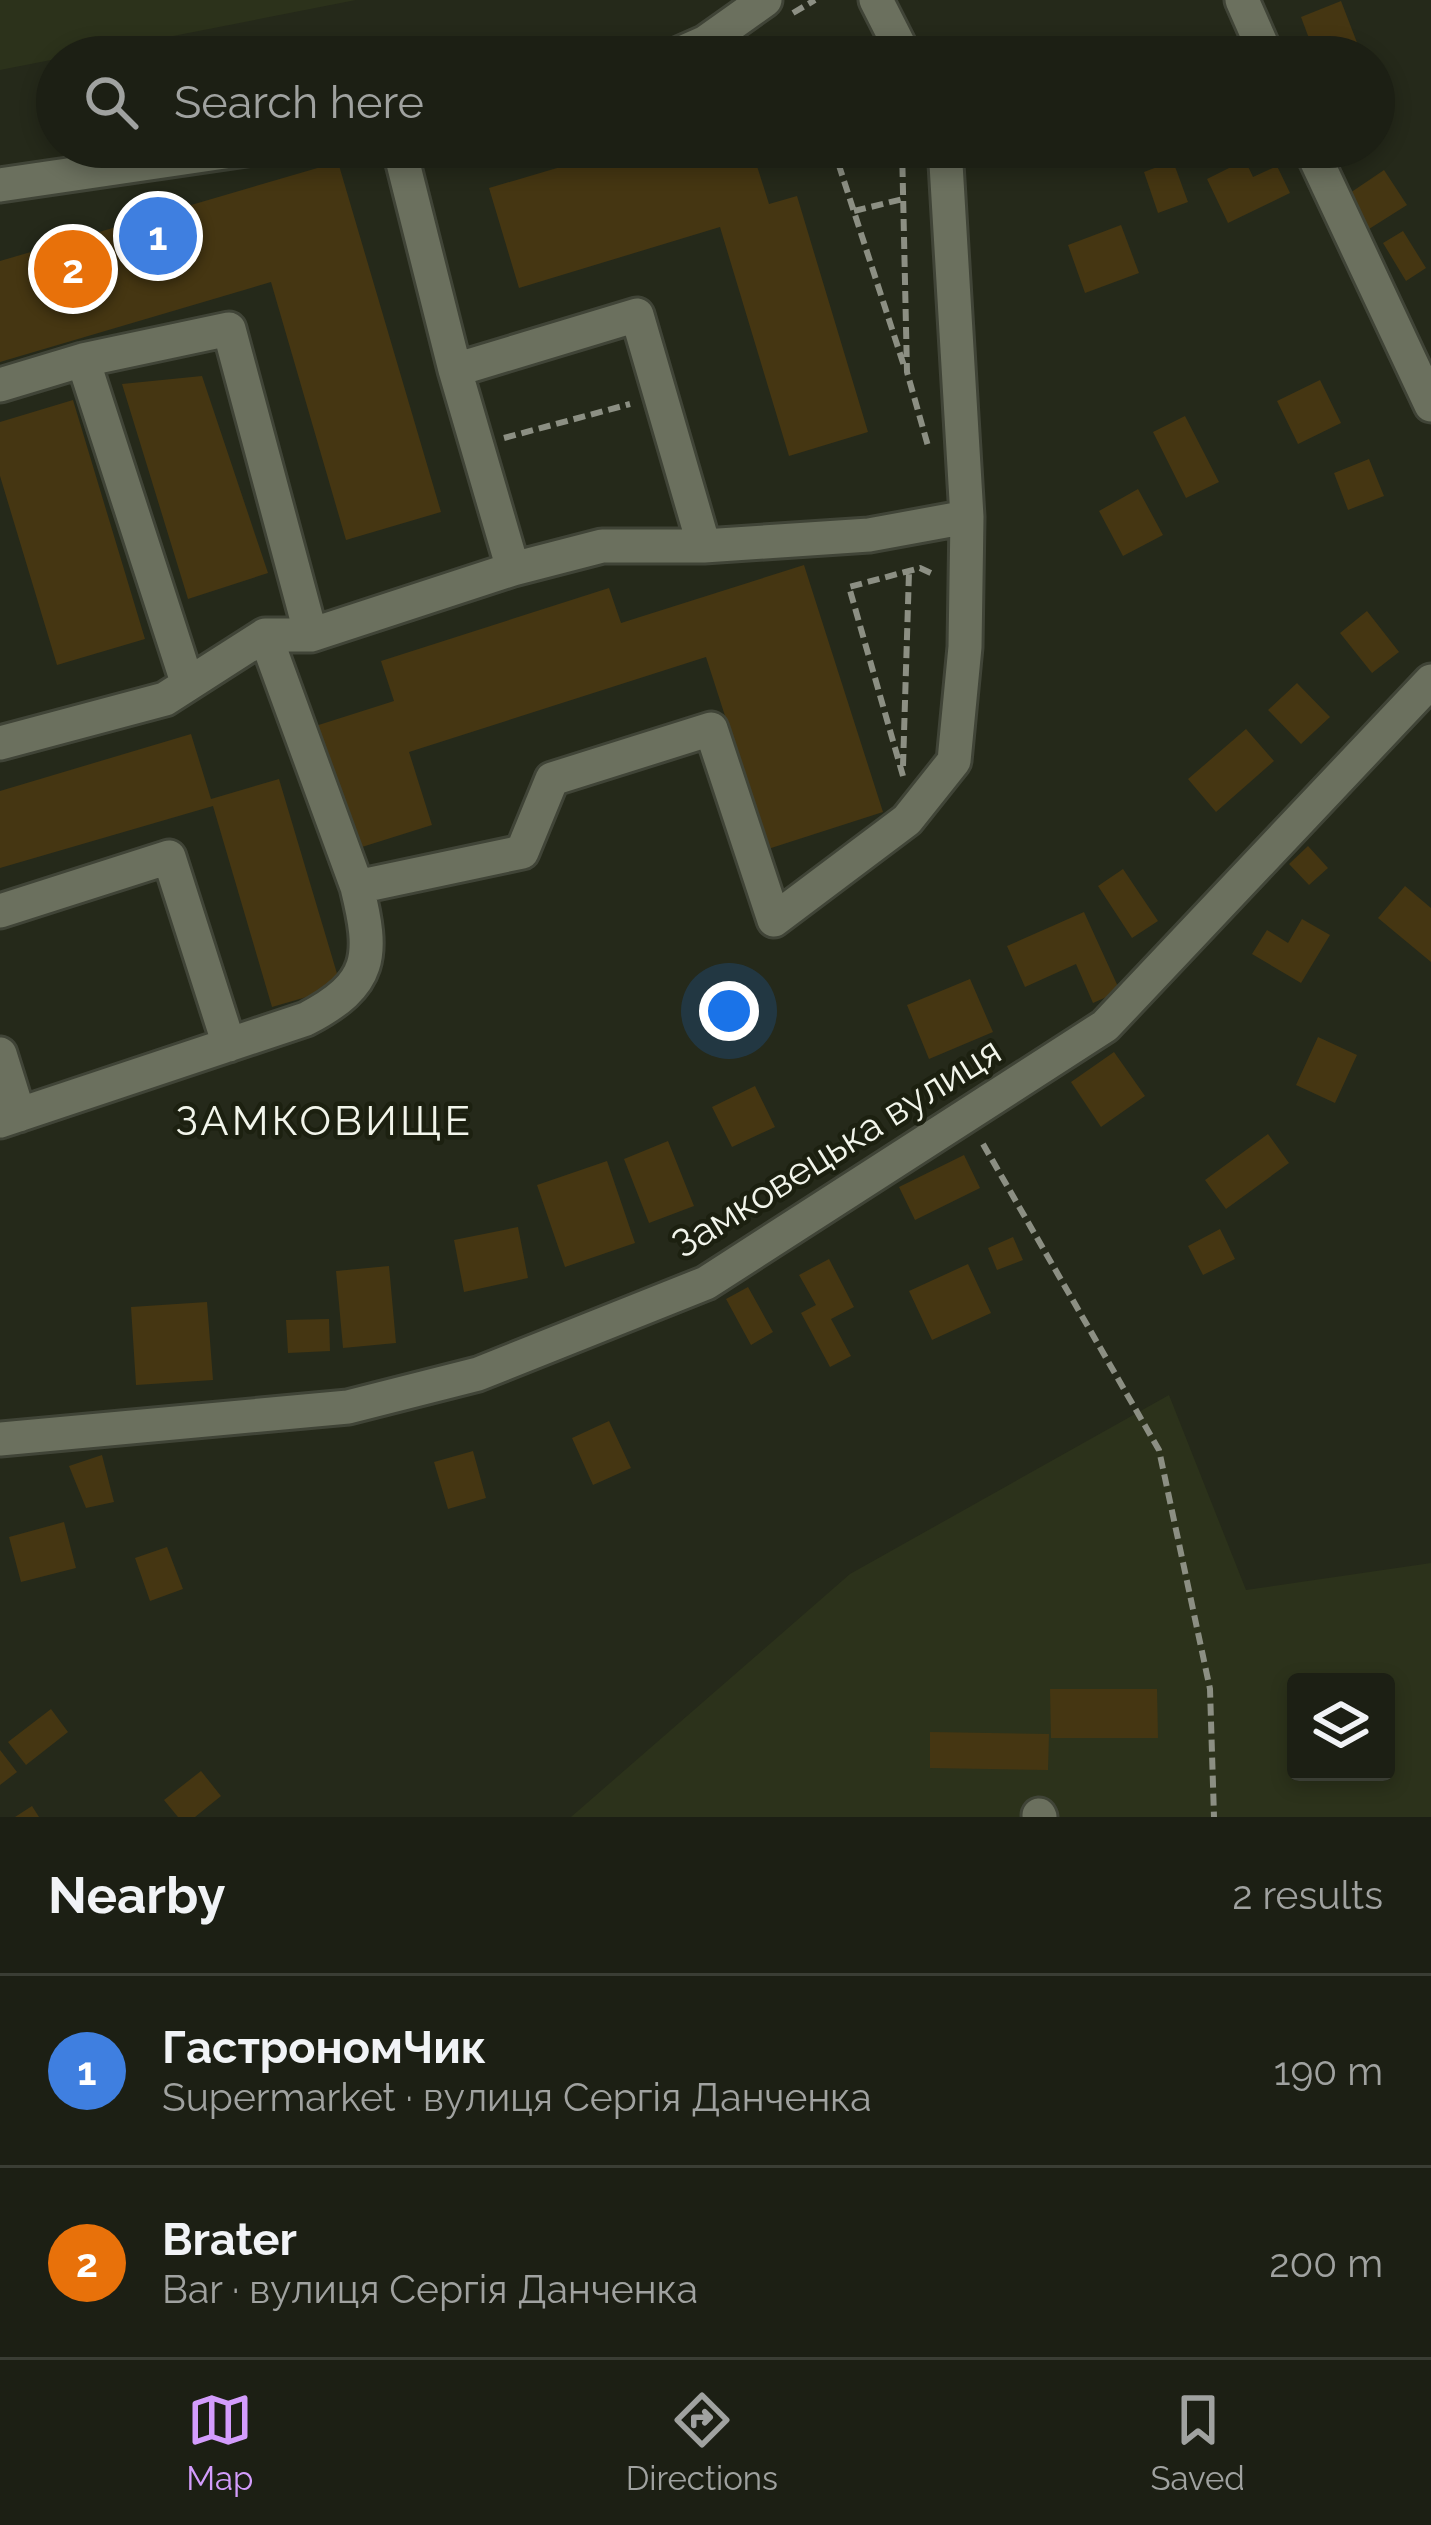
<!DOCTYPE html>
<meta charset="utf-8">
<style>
body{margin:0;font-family:Raleway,sans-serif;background:#25271d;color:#f1f3f6}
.controls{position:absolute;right:36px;bottom:36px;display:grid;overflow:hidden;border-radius:12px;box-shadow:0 6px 18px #0003}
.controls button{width:108px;height:108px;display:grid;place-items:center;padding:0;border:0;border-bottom:3px solid #3a3d34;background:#1c1f14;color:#f1f3f6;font:60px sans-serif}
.you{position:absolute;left:729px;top:1011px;width:42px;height:42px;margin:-30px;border:9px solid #fff;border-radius:50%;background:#1a73e8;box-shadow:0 0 0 18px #1a73e833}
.badge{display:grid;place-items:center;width:78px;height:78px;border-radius:50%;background:#d39cfc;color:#fff;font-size:39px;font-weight:700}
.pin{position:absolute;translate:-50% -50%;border:6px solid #fff;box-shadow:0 3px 12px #0006}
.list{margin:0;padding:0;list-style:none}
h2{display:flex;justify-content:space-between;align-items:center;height:156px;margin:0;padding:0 48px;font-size:51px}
h2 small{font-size:39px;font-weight:400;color:#a0a2a0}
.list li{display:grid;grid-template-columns:78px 1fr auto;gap:36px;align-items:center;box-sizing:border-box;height:192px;padding:0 48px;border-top:3px solid #3a3d34}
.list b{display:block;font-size:45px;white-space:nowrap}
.list p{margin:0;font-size:39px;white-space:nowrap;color:#a0a2a0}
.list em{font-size:39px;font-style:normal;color:#a0a2a0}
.icon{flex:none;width:66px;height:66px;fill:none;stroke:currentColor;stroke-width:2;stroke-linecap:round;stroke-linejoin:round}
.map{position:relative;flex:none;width:1431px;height:1817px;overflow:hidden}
.search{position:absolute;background:#1c1f14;box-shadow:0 6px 18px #0003;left:36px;right:36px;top:36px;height:132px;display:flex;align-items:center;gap:30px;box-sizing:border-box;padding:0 42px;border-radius:66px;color:#a0a2a0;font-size:45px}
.sheet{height:540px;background:#1c1f14}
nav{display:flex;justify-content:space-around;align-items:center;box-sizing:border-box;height:168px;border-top:3px solid #3a3d34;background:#1c1f14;font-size:33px;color:#a0a2a0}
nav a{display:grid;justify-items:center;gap:6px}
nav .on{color:#d39cfc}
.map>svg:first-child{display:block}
</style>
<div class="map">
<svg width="1431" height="1817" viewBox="0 0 1431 1817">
<rect width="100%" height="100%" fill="#25291a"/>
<path fill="#2c321b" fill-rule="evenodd" d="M 0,0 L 356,0 L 0,70 Z
M 1169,1395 L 1246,1590 L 1431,1563 L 1431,1817 L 571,1817 L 850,1574 ZM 1296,1682 L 1386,1682 L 1386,1772 L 1296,1772 Z"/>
<path fill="#453612" d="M 1341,1 L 1361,53 L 1316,57 L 1301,17 Z
M 628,147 L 751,147 L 769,204 L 797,196 L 868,432 L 789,456 L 720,227 L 519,288 L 489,188 Z
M 1245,160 L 1253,177 L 1277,166 L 1290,193 L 1228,223 L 1207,179 Z
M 1173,161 L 1188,202 L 1158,213 L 1144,172 Z
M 338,162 L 441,512 L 346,540 L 271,282 L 0,362 L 0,261 Z
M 1384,170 L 1407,205 L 1369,229 L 1347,195 Z
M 1121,225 L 1139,273 L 1085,293 L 1068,245 Z
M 1403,231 L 1426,268 L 1406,281 L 1383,243 Z
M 202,376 L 268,573 L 188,599 L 122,384 Z
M 1320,380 L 1341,423 L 1298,444 L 1277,401 Z
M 73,400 L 145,639 L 57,665 L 0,476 L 0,422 Z
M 1185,416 L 1219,482 L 1186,498 L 1153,432 Z
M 1369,459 L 1384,496 L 1348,510 L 1334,473 Z
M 1138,489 L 1163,535 L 1123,556 L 1099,511 Z
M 804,565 L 883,812 L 768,849 L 706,657 L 409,752 L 432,825 L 346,852 L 306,729 L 394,701 L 381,661 L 609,588 L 621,623 Z
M 1367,611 L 1399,652 L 1372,673 L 1340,633 Z
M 1297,683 L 1330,717 L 1301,744 L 1268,710 Z
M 1246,729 L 1274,761 L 1216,812 L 1188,779 Z
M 191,734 L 211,799 L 279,779 L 341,987 L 272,1007 L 213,806 L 0,868 L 0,791 Z
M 1308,846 L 1328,868 L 1309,885 L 1289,864 Z
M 1123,869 L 1158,921 L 1132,938 L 1098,886 Z
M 1405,886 L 1431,908 L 1431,962 L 1378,918 Z
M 1084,912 L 1120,991 L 1093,1003 L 1076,964 L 1025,987 L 1007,946 Z
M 1302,919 L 1330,935 L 1301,983 L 1252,954 L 1267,930 L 1288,943 Z
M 970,979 L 993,1032 L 929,1059 L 907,1005 Z
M 1318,1037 L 1357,1055 L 1335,1103 L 1296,1085 Z
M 1114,1052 L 1145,1096 L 1101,1127 L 1071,1082 Z
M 755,1086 L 775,1127 L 732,1147 L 712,1107 Z
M 1268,1134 L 1289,1163 L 1226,1209 L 1205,1180 Z
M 668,1141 L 694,1206 L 649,1223 L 624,1159 Z
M 964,1155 L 980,1188 L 915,1220 L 899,1187 Z
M 607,1161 L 635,1243 L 565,1267 L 537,1185 Z
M 518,1227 L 528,1278 L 464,1292 L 454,1240 Z
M 1220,1229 L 1235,1259 L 1203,1275 L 1188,1246 Z
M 1013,1237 L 1023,1260 L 997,1270 L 988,1248 Z
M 829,1259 L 854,1307 L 831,1319 L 851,1356 L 830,1367 L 801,1313 L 816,1305 L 799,1275 Z
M 968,1264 L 991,1313 L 932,1340 L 909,1291 Z
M 389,1266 L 396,1343 L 343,1348 L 336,1271 Z
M 748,1287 L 773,1332 L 751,1345 L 726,1299 Z
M 207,1302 L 213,1380 L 136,1385 L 131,1307 Z
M 329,1319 L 330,1351 L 288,1353 L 286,1320 Z
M 609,1421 L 631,1468 L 593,1485 L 572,1438 Z
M 473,1451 L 486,1498 L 448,1509 L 434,1462 Z
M 102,1455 L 114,1502 L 86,1508 L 69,1466 Z
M 64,1522 L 76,1568 L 21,1582 L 9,1537 Z
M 167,1547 L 183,1589 L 150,1601 L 135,1558 Z
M 1050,1689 L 1157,1689 L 1158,1738 L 1051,1738 Z
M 51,1709 L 68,1732 L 26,1765 L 8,1742 Z
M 930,1732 L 1049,1734 L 1048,1770 L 930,1768 Z
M 0,1750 L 17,1772 L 0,1785 Z
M 201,1771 L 221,1796 L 195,1817 L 178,1817 L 164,1800 Z
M 32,1806 L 39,1817 L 15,1817 Z"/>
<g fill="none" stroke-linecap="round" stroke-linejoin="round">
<defs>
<path id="minor" d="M 876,0 L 905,57
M 1242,0 L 1267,57
M 672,57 L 706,42 L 765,0
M 399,147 L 455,370 L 513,569
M 1310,147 L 1431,405
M 0,185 L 259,147
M 83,360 L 187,682
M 455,370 L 637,315 L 704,546
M 0,385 L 83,360 L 229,329 L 311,635
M 0,743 L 165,699 L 265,635 L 311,635 L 513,569 L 602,546 L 704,546 L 869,535 L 967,517
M 357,887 L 522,852 L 552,779 L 711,729 L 774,920 L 907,820 L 954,761 L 965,647 L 967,517 L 945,147
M 0,911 L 169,857 L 229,1045
M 0,1054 L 19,1115
M 0,1121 L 306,1019 C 373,984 374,956 357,887 L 265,635
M 0,1439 L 348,1407 L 478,1374 L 706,1283 L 1105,1026 L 1431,681
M 1039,1815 L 1040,1817"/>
</defs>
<use href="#minor" stroke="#404437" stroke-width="39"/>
<path stroke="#8c8f83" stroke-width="6" stroke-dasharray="12 6" stroke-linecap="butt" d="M 793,13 L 815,0
M 833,147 L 905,369
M 902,147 L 907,372 L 928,446
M 288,161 L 369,148
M 854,211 L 903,199
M 504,438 L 630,404
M 903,766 L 909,572
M 903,776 L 849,587 L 920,568 L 935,575
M 983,1144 L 1159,1450 L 1210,1689 L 1214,1817"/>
<use href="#minor" stroke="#6b705e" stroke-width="33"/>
</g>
<g text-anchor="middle" stroke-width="9" stroke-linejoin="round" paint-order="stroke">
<g font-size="39" fill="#f2f5eb" stroke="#1c2010">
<text transform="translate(836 1147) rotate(-32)" y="14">Замковецька вулиця</text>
</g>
<g font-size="42" letter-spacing="3" fill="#f2f5eb" stroke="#1c2010">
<text x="324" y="1135">ЗАМКОВИЩЕ</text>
</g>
</g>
</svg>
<div class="controls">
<button><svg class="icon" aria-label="layers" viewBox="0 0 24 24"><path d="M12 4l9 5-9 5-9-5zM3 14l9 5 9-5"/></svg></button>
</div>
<div class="you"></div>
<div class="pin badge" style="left:158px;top:236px;background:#3f7fe0">1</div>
<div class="pin badge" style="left:73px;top:269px;background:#e8710a">2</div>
<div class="search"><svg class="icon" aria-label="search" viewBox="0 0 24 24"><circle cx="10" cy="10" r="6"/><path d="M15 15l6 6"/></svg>Search here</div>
</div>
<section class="sheet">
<h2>Nearby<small>2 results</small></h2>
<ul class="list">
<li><span class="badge" style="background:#3f7fe0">1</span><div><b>ГастрономЧик</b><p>Supermarket · вулиця Сергія Данченка</p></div><em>190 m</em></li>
<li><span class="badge" style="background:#e8710a">2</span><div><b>Brater</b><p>Bar · вулиця Сергія Данченка</p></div><em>200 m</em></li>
</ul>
</section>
<nav>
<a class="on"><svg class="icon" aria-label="map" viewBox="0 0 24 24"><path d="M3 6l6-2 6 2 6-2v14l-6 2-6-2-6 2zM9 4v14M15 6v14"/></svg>Map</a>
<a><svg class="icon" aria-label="directions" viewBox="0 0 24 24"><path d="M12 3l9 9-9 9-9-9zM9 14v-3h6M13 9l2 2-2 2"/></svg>Directions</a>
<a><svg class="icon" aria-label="saved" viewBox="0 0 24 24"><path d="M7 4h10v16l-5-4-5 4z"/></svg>Saved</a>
</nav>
